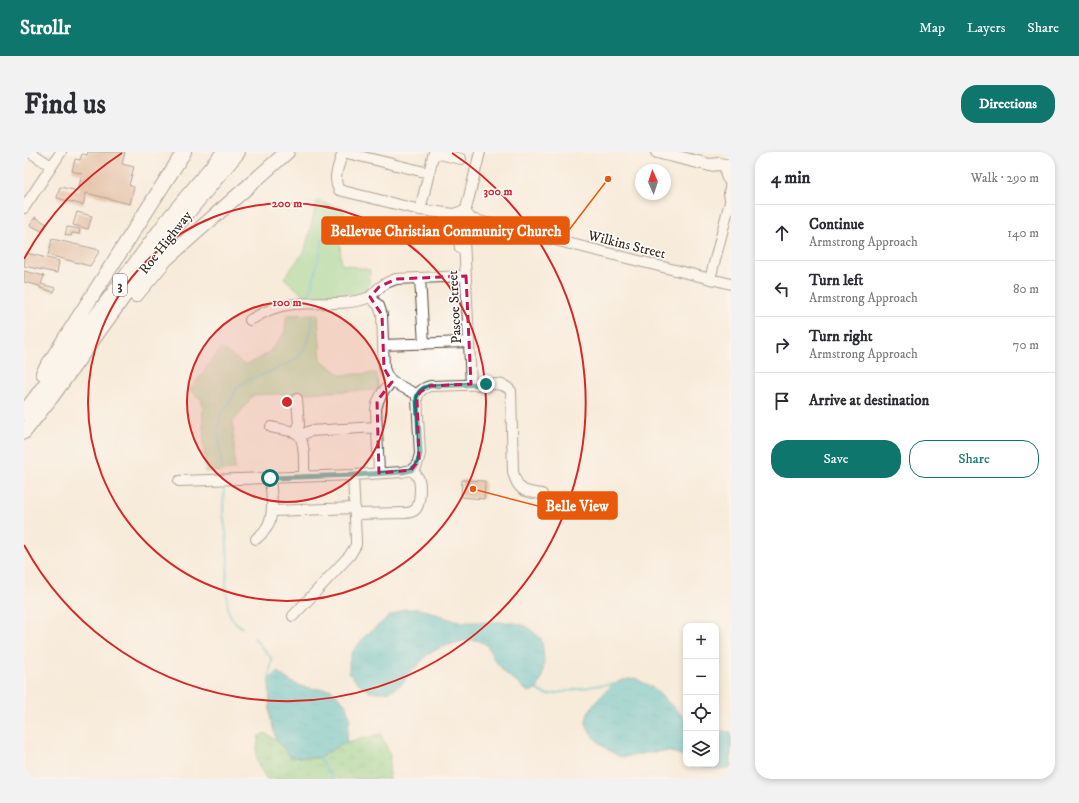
<!DOCTYPE html>
<meta charset="utf-8">
<style>
body{margin:0;font-family:"IM FELL DW Pica",serif;background:#f2f2f3;color:#2b2b33}
.controls{position:absolute;right:12px;bottom:12px;display:grid;overflow:hidden;border-radius:8px;box-shadow:0 2px 6px #0003}
.controls button{width:36px;height:36px;display:grid;place-items:center;padding:0;border:0;border-bottom:1px solid #e1e1e2;background:#fff;color:#2b2b33;font:20px sans-serif}
.compass{position:absolute;left:611px;top:12px;width:36px;height:36px;border-radius:50%;background:#fff;box-shadow:0 2px 6px #0003;rotate:357deg}
.stop{position:absolute;width:12px;height:12px;margin:-9px;border:3px solid #0f766e;border-radius:50%;background:#fff}
.stop.end{background:#0f766e;border-color:#fff;box-shadow:0 1px 4px #0008}
.list{margin:0;padding:0;list-style:none}
h2{display:flex;justify-content:space-between;align-items:center;height:52px;margin:0;padding:0 16px;font-size:17px}
h2 small{font-size:13px;font-weight:400;color:#7c7c81}
.list li{display:grid;grid-template-columns:26px 1fr auto;gap:12px;align-items:center;box-sizing:border-box;height:56px;padding:0 16px;border-top:1px solid #e1e1e2}
.list b{display:block;font-size:15px;white-space:nowrap}
.list p{margin:0;font-size:13px;white-space:nowrap;color:#7c7c81}
.list em{font-size:13px;font-style:normal;color:#7c7c81}
.actions{display:flex;gap:8px;padding:12px 16px}
.actions a{flex:1;padding:9px 0;border:1px solid #0f766e;border-radius:16px;text-align:center;font-size:14px;color:#0f766e}
.actions .main{background:#0f766e;color:#fff}
.icon{flex:none;width:22px;height:22px;fill:none;stroke:currentColor;stroke-width:2;stroke-linecap:round;stroke-linejoin:round}
.map{position:relative;flex:none;width:707px;height:627px;overflow:hidden;border-radius:16px}
header{display:flex;align-items:center;gap:24px;box-sizing:border-box;height:56px;padding:0 20px;background:#0f766e;color:#fff}
header strong{font-size:19px}
nav{display:flex;gap:22px;margin-inline-start:auto;font-size:14px}
.intro{display:flex;align-items:center;justify-content:space-between;box-sizing:border-box;height:96px;padding:0 24px}
h1{margin:0;font-size:28px}
.button{padding:10px 18px;border-radius:16px;background:#0f766e;color:#fff;font-size:14px;font-weight:700}
main{display:flex;gap:24px;padding:0 24px}
aside{flex:1;background:#fff;border-radius:16px;box-shadow:0 2px 6px #0003}
.map>svg:first-child{display:block}
</style>
<header>
<strong>Strollr</strong>
<nav><a>Map</a><a>Layers</a><a>Share</a></nav>
</header>
<div class="intro"><h1>Find us</h1><a class="button">Directions</a></div>
<main>
<div class="map">
<svg width="707" height="627" viewBox="0 0 707 627">
<defs>
<pattern id="wetland-marsh" width="20" height="14" patternUnits="userSpaceOnUse"><rect width="20" height="14" fill="#90d48c"/><path d="M1 5h8M5 5V1M11 12h8M15 12V8" fill="none" stroke="#7db678"/></pattern>
<pattern id="water-ripples" width="26" height="14" patternUnits="userSpaceOnUse"><rect width="26" height="14" fill="#50bfc5"/><path d="M2 4q2-2 4 0t4 0M15 11q2-2 4 0t4 0" fill="none" stroke="#449b9f"/></pattern>
</defs>
<rect width="100%" height="100%" fill="#fff"/>
<filter id="ink" filterUnits="userSpaceOnUse"><feTurbulence type="fractalNoise" baseFrequency=".025" numOctaves="2"/><feDisplacementMap in="SourceGraphic" scale="8" xChannelSelector="R" yChannelSelector="G"/><feConvolveMatrix kernelMatrix="1 2 1 2 8 2 1 2 1" color-interpolation-filters="sRGB"/></filter>
<filter id="wash" filterUnits="userSpaceOnUse"><feTurbulence type="fractalNoise" baseFrequency=".012" numOctaves="4" result="noise"/><feDisplacementMap in="SourceGraphic" scale="16" xChannelSelector="R" yChannelSelector="G"/><feGaussianBlur stdDeviation="0.9" result="paint"/><feColorMatrix in="noise" values="0 0 0 0 0 0 0 0 0 0 0 0 0 0 0 0 0 1.4 0 .05"/><feComposite in="paint" operator="in"/></filter>
<g filter="url(#wash)">
<rect width="100%" height="100%" fill="#f7ebda"/>
<path fill="url(#wetland-marsh)" stroke="#667f55" d="M 241,581 L 252,588 L 267,605 L 295,606 L 322,590 L 357,582 L 366,603 L 365,627 L 243,627 C 230,610 231,605 235,584 Z"/>
<path fill="#90d48c" stroke="#667f55" d="M 293,49 L 321,57 L 316,84 L 317,112 L 346,118 L 345,132 L 338,142 L 279,143 L 260,126 L 281,98 Z
M 294,162 L 297,208 L 317,223 L 352,221 L 355,238 L 229,243 L 209,270 L 211,318 L 181,320 L 178,248 L 166,238 L 197,196 L 221,213 L 238,205 L 245,200 L 260,182 L 263,163 Z"/>
<path fill="url(#water-ripples)" stroke="#467472" d="M 380,457 L 395,457 L 411,461 L 425,467 L 442,470 L 487,470 L 502,474 L 517,486 C 521,506 522,519 513,538 L 504,540 L 481,521 L 469,506 L 463,493 L 453,488 L 439,489 L 417,495 L 403,503 L 377,533 L 364,540 L 346,540 L 334,531 L 325,521 L 325,510 L 328,500 L 341,484 L 366,464 Z
M 254,520 C 272,536 284,537 307,537 L 321,551 L 326,566 L 322,590 L 295,606 L 267,605 L 252,588 L 246,564 L 245,527 Z
M 611,526 L 628,535 L 662,567 L 662,606 C 647,596 628,600 612,603 C 608,604 603,605 600,605 C 588,605 561,581 562,569 C 562,560 574,547 580,541 C 591,529 596,528 611,526 Z
M 692,578 L 707,580 L 707,615 C 694,619 685,617 672,612 L 692,612 Z"/>
<g fill="none" stroke-linecap="round" stroke-linejoin="round">
<path stroke="#50bfc5" stroke-width="2" d="M 286,142 L 299,87 L 308,67
M 198,318 L 194,279 L 196,263 L 207,248 L 213,235 L 223,228 L 241,222 L 263,212 L 276,204 L 284,189 L 288,176 L 287,162
M 200,338 L 199,361 L 202,381 L 204,410 L 202,430 L 204,458 L 208,467 L 218,476
M 230,486 L 248,507 L 245,527
M 513,538 L 523,543 L 570,534 L 590,532
M 295,606 L 309,627"/>
</g>
<g id="blocks">
<path fill="#d09975" d="M 64,0 L 101,0 L 98,12 L 110,15 L 105,33 L 110,35 L 106,52 L 62,41 L 59,53 L 33,46 L 36,35 L 54,39 L 58,22 L 48,19 L 51,7 L 56,8 L 58,2 L 63,3 Z
M 53,60 L 68,64 L 64,77 L 49,73 Z
M 11,65 L 23,72 L 18,79 L 6,73 Z
M 43,75 L 56,77 L 55,82 L 48,81 L 47,84 L 41,83 Z
M 28,87 L 76,98 L 66,114 L 24,103 Z
M 2,101 L 35,109 L 33,121 L 0,114 Z
M 0,119 L 20,124 L 17,132 L 31,136 L 30,140 L 16,136 L 16,134 L 0,130 Z
M 438,328 L 461,329 L 460,347 L 437,345 Z"/>
</g>
</g>
<g filter="url(#ink)">
<use href="#blocks" fill-opacity="0" stroke="#57473a" stroke-width="1"/>
<g fill="none" stroke-linecap="round" stroke-linejoin="round">
<defs>
<path id="minor" d="M 6,0 L 27,14
M 319,0 C 315,13 308,26 315,38 L 396,58 L 431,62
M 319,0 L 405,21
M 410,1 L 437,7
M 706,47 L 705,41 L 707,30
M 0,56 L 37,0
M 396,58 L 410,0
M427 70a10 10 0 1 1 20 0a10 10 0 1 1-20 0Z
M 441,61 L 456,0
M 447,67 L 707,132
M 445,77 L 440,87 L 447,232
M 430,78 L 435,87 L 436,96
M 396,126 L 400,192
M 686,127 L 707,46
M 226,168 C 234,164 243,158 251,156 C 282,146 316,157 346,145
M 359,193 L 441,190
M 368,230 L 363,224 L 360,216 L 358,163 L 355,154 L 346,145 C 354,136 360,131 372,127 L 442,124
M 247,275 C 253,277 267,278 272,281 C 282,286 280,313 280,324
M 272,281 L 275,273 L 273,247
M 276,284 L 286,279 L 353,275
M 355,321 L 352,257 C 354,245 360,238 368,230 L 394,243
M 155,329 L 329,323 L 378,320 L 387,318 L 393,313 L 396,302 L 393,246 C 394,239 399,236 406,234 L 473,232 C 479,233 483,234 487,239 L 489,320 C 494,339 500,340 518,342
M 248,359 L 331,356
M 331,362 L 381,361 C 385,361 389,360 392,357 C 396,352 397,334 395,328 C 394,324 391,321 387,318
M 232,387 C 235,384 239,381 241,378 C 252,364 247,342 246,326
M 269,464 L 326,403 L 332,393 L 332,388 L 329,323"/>
<path id="major" d="M 633,0 L 686,13 L 695,12 L 705,14
M 707,12 C 701,17 701,24 707,29"/>
<path id="highway" d="M 112,143 L 142,107 L 263,0
M 19,221 L 160,0
M 0,261 L 146,65 L 200,0
M 0,280 L 29,243 L 136,94 L 214,0"/>
</defs>
<use href="#minor" stroke="#57473a" stroke-width="12"/>
<use href="#major" stroke="#57473a" stroke-width="14"/>
<use href="#highway" stroke="#57473a" stroke-width="16"/>
<use href="#minor" stroke="#fff" stroke-width="10"/>
<use href="#major" stroke="#fff" stroke-width="12"/>
<use href="#highway" stroke="#fff" stroke-width="14"/>
</g>
</g>
<g fill="none" stroke-linecap="round" stroke-linejoin="round" filter="url(#ink)">
<path stroke="#0f766e" stroke-width="5" d="M 246,326 L 330,323 L 378,320 L 387,318 L 393,313 L 396,302 L 393,246 C 394,239 399,236 406,234 L 462,232"/>
</g>
<path d="M0 0H707V627H0ZM 442,124 L 447,232 L 406,234 L 396,240 L 393,246 L 395,308 L 387,318 L 355,321 L 353,249 L 368,230 L 360,216 L 358,163 L 346,145 L 355,135 L 372,127 Z" fill="#f7ebda" fill-opacity=".55" fill-rule="evenodd"/>
<path fill="none" stroke="#c2185b" stroke-width="3" stroke-dasharray="8 5" stroke-linejoin="round" d="M 442,124 L 447,232 L 406,234 L 396,240 L 393,246 L 395,308 L 387,318 L 355,321 L 353,249 L 368,230 L 360,216 L 358,163 L 346,145 L 355,135 L 372,127 Z"/>
<circle cx="263" cy="250" r="100" fill="#d62828" fill-opacity=".12"/>
<g fill="none" stroke="#d62828" stroke-width="2">
<circle cx="263" cy="250" r="100"/>
<circle cx="263" cy="250" r="199"/>
<path d="M0 107A299 299 0 0 1 98 1M428 1A299 299 0 1 1 0 393"/>
</g>
<g text-anchor="middle" stroke-width="3" stroke-linejoin="round" paint-order="stroke">
<rect fill="#fff" stroke="#766a62" stroke-width="1" x="89" y="122" width="14" height="22" rx="3"/>
<g font-size="13" font-weight="bold" fill="#3b2a1e">
<text x="96" y="138">3</text>
</g>
<g font-size="14" fill="#3b2a1e" stroke="#fff">
<text transform="translate(141 90) rotate(-52)" y="5">Roe Highway</text>
<text transform="translate(603 92) rotate(14)" y="5">Wilkins Street</text>
<text transform="translate(430 155) rotate(-93)" y="5">Pascoe Street</text>
</g>
</g>
<circle cx="263" cy="250" r="6" fill="#d62828" stroke="#fff" stroke-width="2"/>
<g font-size="12" text-anchor="middle" font-weight="bold" fill="#d62828" stroke="#fff" stroke-width="3" stroke-linejoin="round" paint-order="stroke">
<text x="474" y="43">300 m</text>
<text x="263" y="55">200 m</text>
<text x="263" y="154">100 m</text>
</g>
<path fill="none" stroke="#e8590c" stroke-width="1.5" d="M584 27L545 78M449 337L514 354"/>
<g fill="#e8590c" stroke="#fff" stroke-width="1.5">
<circle cx="584" cy="27" r="4"/>
<circle cx="449" cy="337" r="4"/>
</g>
<g fill="#e8590c" stroke="#e8590c" stroke-width="1.5">
<rect x="298" y="65" width="247" height="27" rx="4"/>
<rect x="514" y="340" width="79" height="27" rx="4"/>
</g>
<g font-size="15" text-anchor="middle" font-weight="bold" fill="#fff">
<text x="422" y="84">Bellevue Christian Community Church</text>
<text x="553" y="359">Belle View</text>
</g>
</svg>
<div class="controls">
<button>+</button>
<button>−</button>
<button><svg class="icon" aria-label="locate" viewBox="0 0 24 24"><circle cx="12" cy="12" r="6"/><path d="M12 2v4M12 18v4M2 12h4M18 12h4"/></svg></button>
<button><svg class="icon" aria-label="layers" viewBox="0 0 24 24"><path d="M12 4l9 5-9 5-9-5zM3 14l9 5 9-5"/></svg></button>
</div>
<svg class="compass" viewBox="-18 -18 36 36"><path d="M0-13l5 13h-10z" fill="#e53935"/><path d="M0 13l5-13h-10z" fill="#7c7c81"/></svg>
<div class="stop" style="left:246px;top:326px"></div>
<div class="stop end" style="left:462px;top:232px"></div>
</div>
<aside>
<h2>4 min<small>Walk · 290 m</small></h2>
<ul class="list">
<li><svg class="icon" aria-label="ahead" viewBox="0 0 24 24"><path d="M12 20V5M6 11l6-6 6 6"/></svg><div><b>Continue</b><p>Armstrong Approach</p></div><em>140 m</em></li>
<li><svg class="icon" aria-label="left" viewBox="0 0 24 24"><path d="M17 20v-9H6M10 6l-5 5 5 5"/></svg><div><b>Turn left</b><p>Armstrong Approach</p></div><em>80 m</em></li>
<li><svg class="icon" aria-label="right" viewBox="0 0 24 24"><path d="M7 20v-9h11M14 6l5 5-5 5"/></svg><div><b>Turn right</b><p>Armstrong Approach</p></div><em>70 m</em></li>
<li><svg class="icon" aria-label="arrive" viewBox="0 0 24 24"><path d="M6 21V4h12l-3 4 3 4H6"/></svg><div><b>Arrive at destination</b></div></li>
</ul>
<div class="actions"><a class="main">Save</a><a>Share</a></div>
</aside>
</main>
